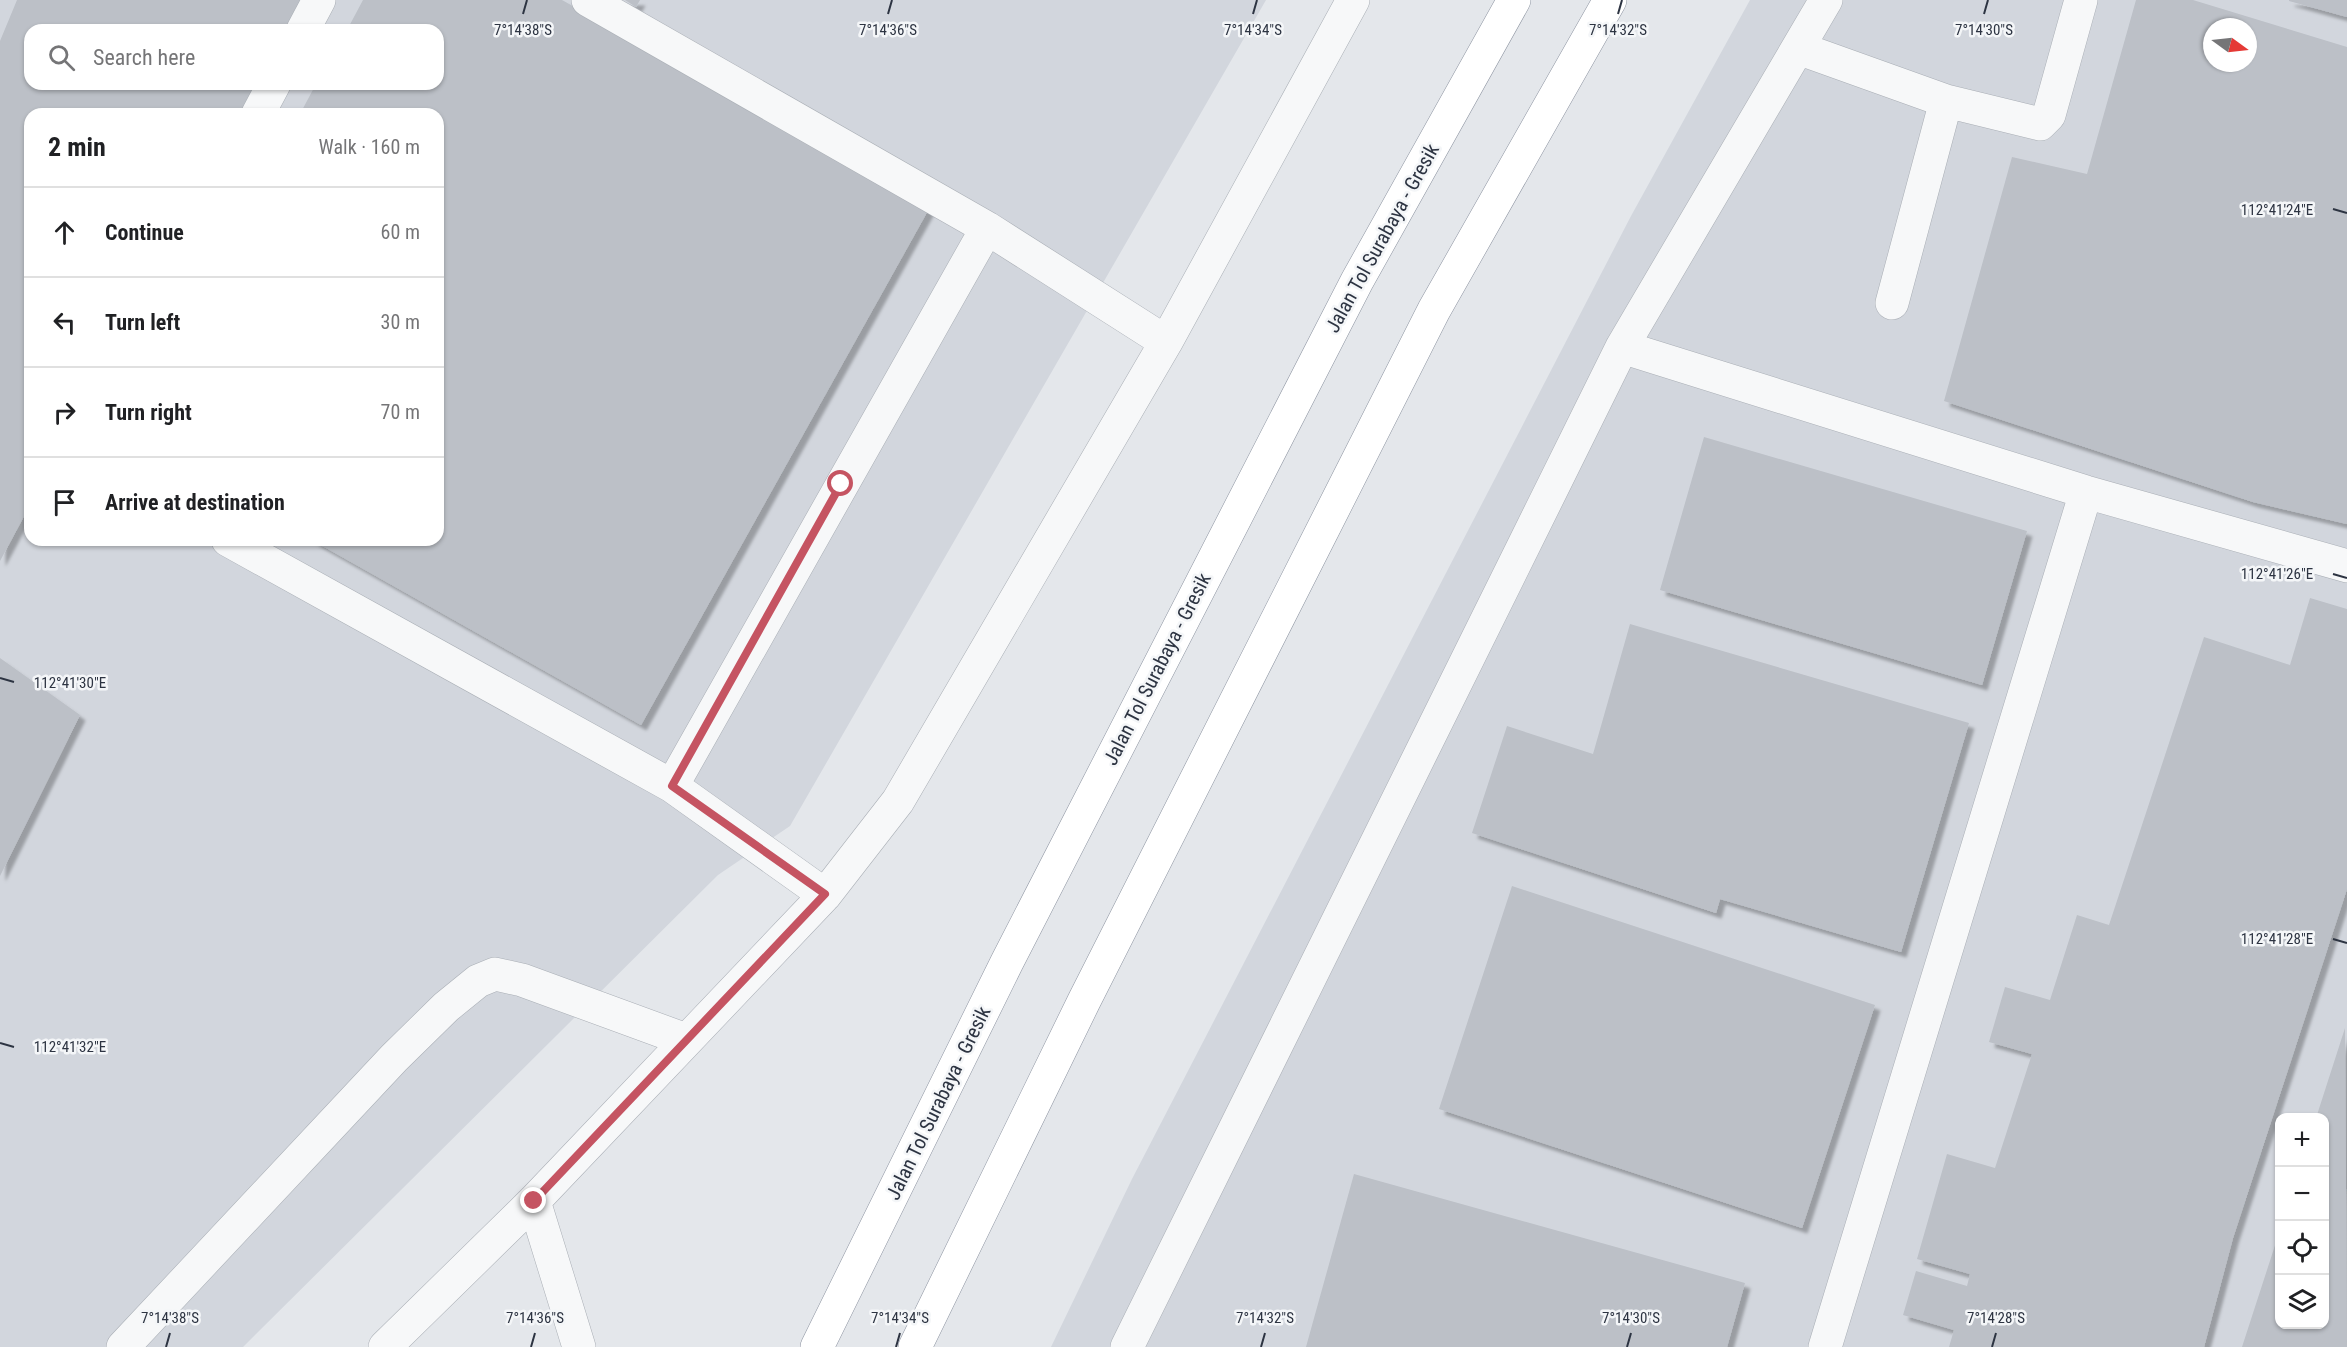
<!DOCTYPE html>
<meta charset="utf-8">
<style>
body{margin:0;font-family:"Roboto Condensed",sans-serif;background:#f2f2f2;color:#202124}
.controls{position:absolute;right:18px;bottom:18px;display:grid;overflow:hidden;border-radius:12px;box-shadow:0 2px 4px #0004}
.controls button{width:54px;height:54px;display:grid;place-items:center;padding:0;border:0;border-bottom:2px solid #e0e0e0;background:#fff;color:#202124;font:30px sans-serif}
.compass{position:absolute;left:2203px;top:18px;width:54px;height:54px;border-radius:50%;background:#fff;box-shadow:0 2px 4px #0004;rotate:105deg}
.stop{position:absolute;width:18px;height:18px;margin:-14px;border:4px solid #c55462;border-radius:50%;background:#fff}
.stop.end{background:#c55462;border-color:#fff;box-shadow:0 2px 6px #0008}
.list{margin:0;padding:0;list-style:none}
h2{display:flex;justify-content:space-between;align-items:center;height:78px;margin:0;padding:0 24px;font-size:26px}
h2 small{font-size:20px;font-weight:400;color:#757577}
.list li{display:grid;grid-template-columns:39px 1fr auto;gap:18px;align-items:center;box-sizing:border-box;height:90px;padding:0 24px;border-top:2px solid #e0e0e0}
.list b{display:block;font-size:22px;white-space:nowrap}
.list em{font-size:20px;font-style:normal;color:#757577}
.icon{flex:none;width:33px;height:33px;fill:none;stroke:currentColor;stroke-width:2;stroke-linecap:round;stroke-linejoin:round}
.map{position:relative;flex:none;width:2347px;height:1347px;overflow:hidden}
.search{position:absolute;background:#fff;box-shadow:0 2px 4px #0004;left:24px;top:24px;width:420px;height:66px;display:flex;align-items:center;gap:15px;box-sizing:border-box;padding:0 21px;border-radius:18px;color:#757577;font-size:22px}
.panel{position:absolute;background:#fff;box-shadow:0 2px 4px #0004;left:24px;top:108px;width:420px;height:438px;border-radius:18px}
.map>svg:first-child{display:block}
</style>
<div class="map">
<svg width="2347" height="1347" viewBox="0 0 2347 1347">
<defs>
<filter id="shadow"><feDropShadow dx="5.5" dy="5.5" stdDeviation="1.5" flood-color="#0004"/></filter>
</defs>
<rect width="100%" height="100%" fill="#e4e7eb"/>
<path fill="#d2d6dd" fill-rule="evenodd" d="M 0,0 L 1266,0 L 790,826 L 718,875 L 243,1347 L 0,1347 ZM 30,30 L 438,30 L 438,84 L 30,84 ZM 30,114 L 438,114 L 438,540 L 30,540 Z
M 1750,0 L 2347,0 L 2347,1347 L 1051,1347 L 1132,1179 L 1631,216 ZM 2212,27 L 2248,27 L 2248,63 L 2212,63 ZM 2280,1118 L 2324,1118 L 2324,1324 L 2280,1324 Z"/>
<path fill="#bcc0c7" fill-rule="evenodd" filter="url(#shadow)" d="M 17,0 L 301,0 L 285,30 L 30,30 L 30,84 L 256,84 L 240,114 L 30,114 L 30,505 L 0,561 L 0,41 Z
M 363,0 L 562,0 L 930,207 L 641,725 L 312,540 L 438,540 L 438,114 L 300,114 L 316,84 L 438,84 L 438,30 L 347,30 Z
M 625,0 L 640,0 L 636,7 Z
M 2136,0 L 2193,0 L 2347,47 L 2347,524 L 2253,502 L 1944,401 L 2012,157 L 2087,174 ZM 2212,27 L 2248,27 L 2248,63 L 2212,63 Z
M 2289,0 L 2347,0 L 2347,17 L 2289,1 Z
M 1704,437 L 2027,531 L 1982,685 L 1660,590 Z
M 2310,598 L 2347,609 L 2347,889 L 2233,1238 L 2204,1347 L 1949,1347 L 1954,1330 L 1903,1315 L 1916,1271 L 1967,1286 L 1970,1274 L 1917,1259 L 1947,1154 L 1995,1168 L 2032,1054 L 1989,1042 L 2005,987 L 2050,1000 L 2077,915 L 2109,925 L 2204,637 L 2290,665 Z
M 1630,624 L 1969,723 L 1901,952 L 1720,899 L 1716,913 L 1472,833 L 1507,726 L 1593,754 Z
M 0,658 L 80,715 L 0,876 Z
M 1512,886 L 1875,1005 L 1802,1228 L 1439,1109 Z
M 2345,1028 L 2347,1347 L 2242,1347 L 2279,1233 L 2280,1324 L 2324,1324 L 2324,1118 L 2316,1118 Z
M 1354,1174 L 1745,1283 L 1727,1347 L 1306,1347 Z"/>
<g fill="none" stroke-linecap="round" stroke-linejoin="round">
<defs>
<path id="minor" d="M 588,0 L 987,228 L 1166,342
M 303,30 L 319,0
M 1798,48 L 1946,101 L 2040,124 L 2049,115 L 2081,0
M 258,114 L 274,84
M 1892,303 L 1946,101
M 1622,347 L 2086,492 L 2347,566
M 228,540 L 672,786 L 825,895
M 672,786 L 987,228
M 534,1201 L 579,1347
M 123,1347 L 394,1058 L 446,1007 L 478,981 L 495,974 L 522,980 L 686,1040
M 385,1347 L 534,1201 L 825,895 L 898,801 L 1166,342 L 1353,0
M 1127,1347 L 1622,347 L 1826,0
M 1825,1347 L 2086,492"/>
<path id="highway" d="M 817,1347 L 1007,962 L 1357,281 L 1514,0
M 915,1347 L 1084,1001 L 1434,310 L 1610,0"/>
</defs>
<use href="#minor" stroke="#a9aeb5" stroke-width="34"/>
<use href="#highway" stroke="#8d94a1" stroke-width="34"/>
<use href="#minor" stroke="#f7f8f9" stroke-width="33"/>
<use href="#highway" stroke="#fff" stroke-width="33"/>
</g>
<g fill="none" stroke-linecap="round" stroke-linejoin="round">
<path stroke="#c55462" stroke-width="8" d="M 534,1201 L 825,894 L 672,786 L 841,484"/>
</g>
<path fill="none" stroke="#2d3442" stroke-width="2" d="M 523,14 L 527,0M 888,14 L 892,0M 1253,14 L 1257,0M 1618,14 L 1622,0M 1984,14 L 1988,0M 2333,209 L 2347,213M 2333,574 L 2347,578M 0,678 L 14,682M 2333,939 L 2347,943M 0,1043 L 14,1047M 166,1347 L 170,1333M 531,1347 L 535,1333M 896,1347 L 900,1333M 1261,1347 L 1265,1333M 1627,1347 L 1631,1333M 1992,1347 L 1996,1333"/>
<g text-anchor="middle" stroke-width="5" stroke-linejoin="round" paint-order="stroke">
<g font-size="20" fill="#2d3442" stroke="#f4f6f8">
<text transform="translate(1382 238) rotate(-61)" y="7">Jalan Tol Surabaya - Gresik</text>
<text transform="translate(1157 669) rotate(-63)" y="7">Jalan Tol Surabaya - Gresik</text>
<text transform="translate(938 1103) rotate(-64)" y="7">Jalan Tol Surabaya - Gresik</text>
</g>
</g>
<g font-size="15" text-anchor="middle" fill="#2d3442" stroke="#f4f6f8" stroke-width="5" stroke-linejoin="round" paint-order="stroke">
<text x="523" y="35">7°14'38"S</text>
<text x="888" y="35">7°14'36"S</text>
<text x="1253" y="35">7°14'34"S</text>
<text x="1618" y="35">7°14'32"S</text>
<text x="1984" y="35">7°14'30"S</text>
<text x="2277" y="215">112°41'24"E</text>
<text x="2277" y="579">112°41'26"E</text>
<text x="70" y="688">112°41'30"E</text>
<text x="2277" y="944">112°41'28"E</text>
<text x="70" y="1052">112°41'32"E</text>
<text x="170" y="1323">7°14'38"S</text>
<text x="535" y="1323">7°14'36"S</text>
<text x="900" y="1323">7°14'34"S</text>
<text x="1265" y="1323">7°14'32"S</text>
<text x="1631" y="1323">7°14'30"S</text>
<text x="1996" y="1323">7°14'28"S</text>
</g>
</svg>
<div class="controls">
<button>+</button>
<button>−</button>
<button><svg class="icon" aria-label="locate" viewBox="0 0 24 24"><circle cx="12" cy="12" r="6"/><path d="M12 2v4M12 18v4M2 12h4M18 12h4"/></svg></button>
<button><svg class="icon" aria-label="layers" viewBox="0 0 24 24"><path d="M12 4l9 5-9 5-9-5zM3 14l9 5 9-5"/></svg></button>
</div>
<svg class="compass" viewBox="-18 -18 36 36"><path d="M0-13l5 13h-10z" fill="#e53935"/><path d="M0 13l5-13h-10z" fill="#757577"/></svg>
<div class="stop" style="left:841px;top:484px"></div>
<div class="stop end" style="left:534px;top:1201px"></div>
<div class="search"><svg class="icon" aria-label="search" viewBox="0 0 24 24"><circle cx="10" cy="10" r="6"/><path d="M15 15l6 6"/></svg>Search here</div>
<section class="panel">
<h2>2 min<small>Walk · 160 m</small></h2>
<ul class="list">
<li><svg class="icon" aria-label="ahead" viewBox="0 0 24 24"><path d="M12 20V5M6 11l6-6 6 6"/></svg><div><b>Continue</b></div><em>60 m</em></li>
<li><svg class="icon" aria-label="left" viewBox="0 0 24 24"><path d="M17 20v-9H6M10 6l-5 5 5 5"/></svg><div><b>Turn left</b></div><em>30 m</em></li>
<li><svg class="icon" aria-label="right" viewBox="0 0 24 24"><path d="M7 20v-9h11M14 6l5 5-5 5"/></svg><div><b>Turn right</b></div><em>70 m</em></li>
<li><svg class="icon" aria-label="arrive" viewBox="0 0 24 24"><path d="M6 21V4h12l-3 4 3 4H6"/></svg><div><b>Arrive at destination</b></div></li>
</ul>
</section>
</div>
